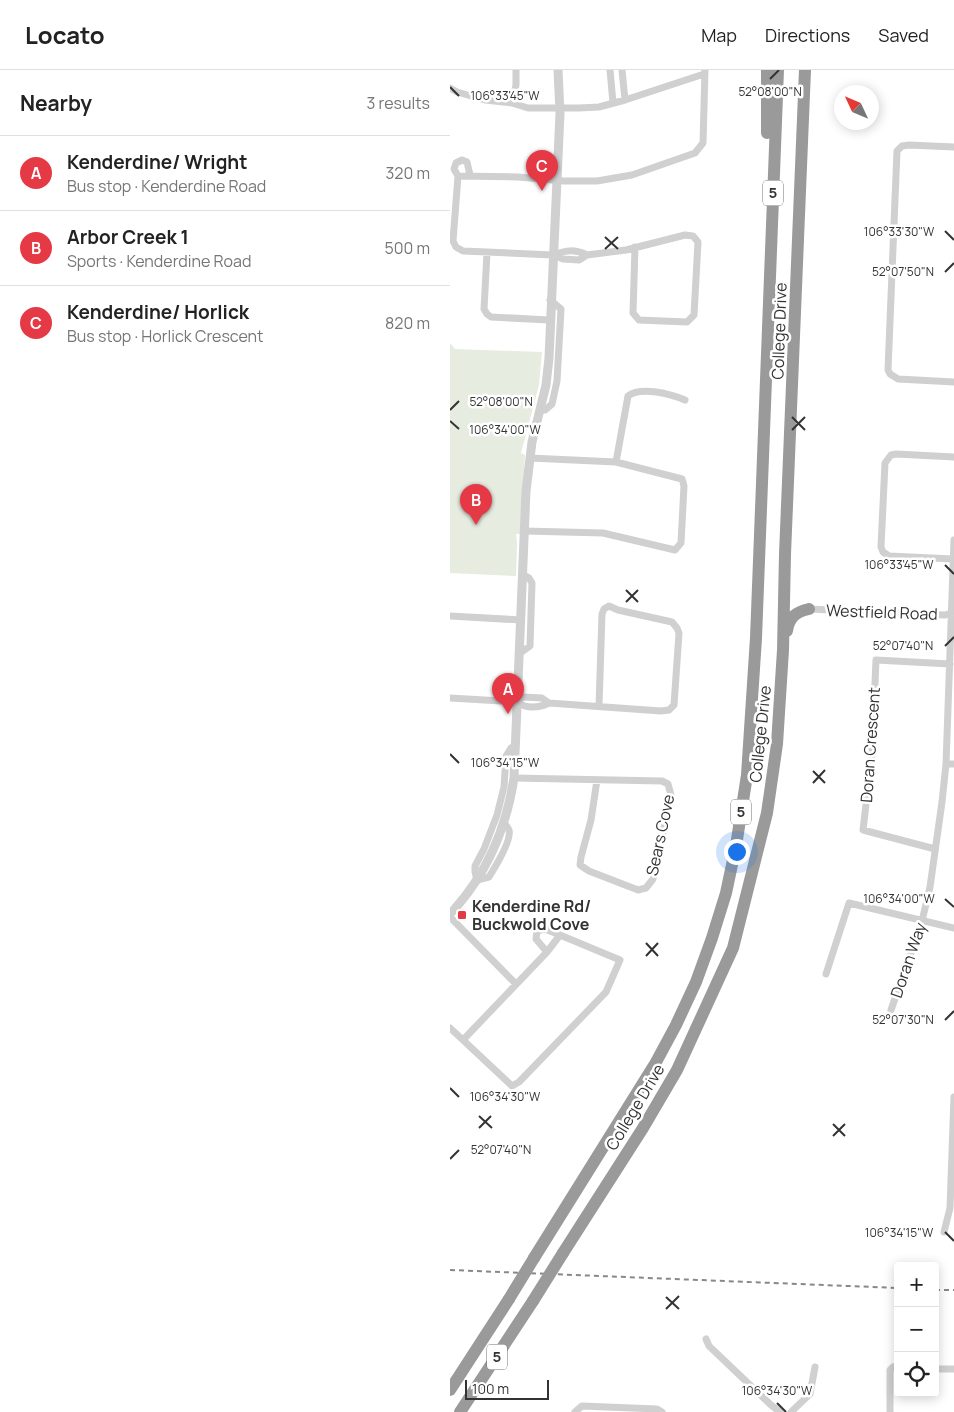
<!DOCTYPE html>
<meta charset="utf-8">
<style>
body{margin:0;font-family:Manrope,sans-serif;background:#f6f6f6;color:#222}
.controls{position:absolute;right:15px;bottom:15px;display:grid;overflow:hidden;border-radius:5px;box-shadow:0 2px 12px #0003}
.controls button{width:45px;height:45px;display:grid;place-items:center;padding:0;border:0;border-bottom:1px solid #e0e0e0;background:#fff;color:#222;font:25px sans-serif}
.compass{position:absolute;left:384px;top:15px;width:45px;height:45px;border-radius:50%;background:#fff;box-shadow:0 2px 12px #0003;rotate:314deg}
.scale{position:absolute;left:15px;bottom:12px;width:84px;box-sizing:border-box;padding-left:5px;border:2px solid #333;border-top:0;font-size:14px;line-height:18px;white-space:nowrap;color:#333;-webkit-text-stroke:4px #fff;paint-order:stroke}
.you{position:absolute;left:286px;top:781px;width:18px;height:18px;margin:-12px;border:4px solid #fff;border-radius:50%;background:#1a73e8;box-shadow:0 0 0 8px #1a73e833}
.badge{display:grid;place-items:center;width:32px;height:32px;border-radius:50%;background:#e63946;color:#fff;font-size:16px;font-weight:700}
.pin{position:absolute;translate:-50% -41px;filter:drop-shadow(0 1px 2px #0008)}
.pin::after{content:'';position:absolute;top:26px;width:18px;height:15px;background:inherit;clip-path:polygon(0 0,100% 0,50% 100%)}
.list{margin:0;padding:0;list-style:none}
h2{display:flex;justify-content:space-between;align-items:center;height:65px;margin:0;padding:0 20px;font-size:21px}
h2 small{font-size:16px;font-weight:400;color:#767676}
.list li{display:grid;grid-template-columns:32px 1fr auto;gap:15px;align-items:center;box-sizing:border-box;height:75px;padding:0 20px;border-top:1px solid #e0e0e0}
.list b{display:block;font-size:19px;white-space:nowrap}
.list p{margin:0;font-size:16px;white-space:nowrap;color:#767676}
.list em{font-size:16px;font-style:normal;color:#767676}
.icon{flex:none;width:28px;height:28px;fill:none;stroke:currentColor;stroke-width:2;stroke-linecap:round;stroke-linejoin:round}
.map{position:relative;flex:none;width:504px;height:1342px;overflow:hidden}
header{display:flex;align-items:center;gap:30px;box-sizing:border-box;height:70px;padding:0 25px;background:#fff;border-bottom:1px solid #e0e0e0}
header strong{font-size:24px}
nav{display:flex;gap:28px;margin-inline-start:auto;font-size:18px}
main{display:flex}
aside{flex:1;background:#fff}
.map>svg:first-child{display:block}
</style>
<header>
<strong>Locato</strong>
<nav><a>Map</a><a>Directions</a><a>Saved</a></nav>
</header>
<main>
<aside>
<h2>Nearby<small>3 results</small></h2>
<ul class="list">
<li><span class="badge">A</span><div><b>Kenderdine/ Wright</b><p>Bus stop · Kenderdine Road</p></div><em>320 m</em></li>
<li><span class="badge">B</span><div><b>Arbor Creek 1</b><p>Sports · Kenderdine Road</p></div><em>500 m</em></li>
<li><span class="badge">C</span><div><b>Kenderdine/ Horlick</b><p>Bus stop · Horlick Crescent</p></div><em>820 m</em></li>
</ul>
</aside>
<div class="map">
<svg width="504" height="1342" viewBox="0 0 504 1342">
<rect width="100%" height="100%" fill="#fff"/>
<path fill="#e6ecdf" d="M 0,273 L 5,279 L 92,282 L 89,315 L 71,383 L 75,385 L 70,464 L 66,464 L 67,473 L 66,506 L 0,503 Z"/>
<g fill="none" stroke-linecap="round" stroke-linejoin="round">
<path stroke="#d0d0d0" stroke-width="7" d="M 160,0 L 163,33
M 172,0 L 175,30
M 0,18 L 7,22 L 35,30 L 62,33 L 78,38 L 129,38 L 149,37 L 175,30 L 254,4
M 62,33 L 66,15 L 66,0
M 504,77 L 459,75 L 452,76 L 447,81 L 438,300 L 440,304 L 448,309 L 504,312
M 20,105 L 17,92 L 12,90 L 6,93 L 4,99 L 8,106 L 3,171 L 6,177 L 13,181 L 103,185 L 113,189 L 129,190 L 137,185 L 176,180 L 235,165 L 243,166 L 248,172 L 244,245 L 237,252 L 189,250 L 183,243 L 185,177
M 8,106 L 68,107 L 114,111 L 147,111 L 182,105 L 245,83 L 253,73 L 255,0
M 37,183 L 34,239 L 37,244 L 41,247 L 99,250
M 103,185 C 116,180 125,179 137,185
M 90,339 L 95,340 L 102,334 L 107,311 L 111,239 L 100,230
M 166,392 L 178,326 C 191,316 221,324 235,330
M 75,461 L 153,463 L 225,480 L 231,473 L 234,416 L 232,409 L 166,392 L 80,388
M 503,489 L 439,486 L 433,482 L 431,477 L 435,393 L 441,385 L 446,384 L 504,387
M 359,539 L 495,545 L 504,542
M 0,546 L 71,550
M 69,584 L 80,576 L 82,513 L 79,508 L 73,505
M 0,628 L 67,632
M 67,632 C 76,639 89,638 99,633 L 211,641 L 219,640 L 224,635 L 229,563 L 227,558 L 222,552 L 168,540 L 159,536 L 154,539 L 152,544 L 149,636
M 67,632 L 73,627 L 92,628 L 99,633
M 496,694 L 504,694
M 64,708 L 212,711 L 218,714 L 221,725 L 203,809 L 196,818 L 188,820 L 139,801 L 130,795 L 131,787 L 141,750 L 147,710
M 54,753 C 55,754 59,759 59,760 C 62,770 44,799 39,807 L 27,810 L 25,802 L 25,796 L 34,779 L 47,745 L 54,717 L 56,686 L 61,678 L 66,675
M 485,779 L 413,760 L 422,683 L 426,590 L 500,594
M 0,847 L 66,914
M 110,865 L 170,890 L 156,922 L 69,1012 L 62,1016 L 13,970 L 97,882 Z
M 97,882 L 86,869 L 87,861 L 95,859 L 110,865
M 376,904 L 399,833 L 504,858
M 441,940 L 472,851 L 480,817 L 492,732 L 496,694 L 504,470
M 0,958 L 13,970
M 494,1162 L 500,1138 L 504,1027
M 256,1269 L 259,1276 L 321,1335 L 330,1342
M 485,1299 L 504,1299
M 125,1342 L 132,1336 L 207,1339 L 212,1342
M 341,1342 L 360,1324 L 365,1297
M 440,1342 L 440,1300 L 443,1297 L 448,1296"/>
<path stroke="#d0d0d0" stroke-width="9" d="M 0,844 C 36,806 56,760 64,708 L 76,421 L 82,372 L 96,315 L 99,288 L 110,43 L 108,0"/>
<path stroke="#9a9a9a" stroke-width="12" d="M 317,0 L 317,63
M 337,561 C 339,547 346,542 359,539
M 113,1183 L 193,1058 L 227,1000 L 283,878 L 317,743 L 327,674 L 333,580 L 335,484 L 355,0
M 84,1188 L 205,994 L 226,955 L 246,912 L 262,868 L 276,823 L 286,776 L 297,705 L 306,568 L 328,0
M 0,1320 L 59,1229
M 10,1342 L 83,1231"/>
<path stroke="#888" stroke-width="2" stroke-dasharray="5 4" stroke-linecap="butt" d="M 0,1200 L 448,1218
M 485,1220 L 504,1220"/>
<path stroke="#9a9a9a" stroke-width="12" d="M 59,1229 L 84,1188
M 83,1231 L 113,1183"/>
</g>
<path fill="none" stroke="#333" stroke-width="2" d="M 320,9 L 329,0M 0,17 L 9,26M 495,161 L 504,170M 155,167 L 168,179M 155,179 L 168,167M 495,202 L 504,193M 0,340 L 9,331M 342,347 L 355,360M 0,351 L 9,359M 342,360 L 355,347M 495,495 L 504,504M 176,520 L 188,532M 176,532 L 188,520M 495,576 L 504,567M 0,684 L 9,693M 363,701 L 375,713M 363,713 L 375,700M 495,829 L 504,837M 196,873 L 208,886M 196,886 L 208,873M 495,950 L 504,941M 0,1018 L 9,1027M 29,1046 L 42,1058M 383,1054 L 395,1066M 29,1058 L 41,1046M 383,1066 L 395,1054M 0,1089 L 9,1080M 495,1162 L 504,1171M 216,1227 L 229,1239M 216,1239 L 229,1226M 327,1333 L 336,1342"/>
<rect fill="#e63946" stroke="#fff" stroke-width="2" x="7" y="840" width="10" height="10" rx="2.5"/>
<g text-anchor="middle" stroke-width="5" stroke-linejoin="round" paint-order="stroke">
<g fill="#fff" stroke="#707070" stroke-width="1">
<rect x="313" y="110.5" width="20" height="25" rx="4"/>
<rect x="281" y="729.5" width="20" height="25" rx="4"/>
<rect x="37" y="1274.5" width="20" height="25" rx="4"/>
</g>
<g font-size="15" font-weight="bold" fill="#333">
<text x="323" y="128">5</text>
<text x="291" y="747">5</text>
<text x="47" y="1292">5</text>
</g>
<g font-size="16" fill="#333" stroke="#fff">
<text transform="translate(329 261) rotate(-88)" y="6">College Drive</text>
<text transform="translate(432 542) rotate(2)" y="6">Westfield Road</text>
<text transform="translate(310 664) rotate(-84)" y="6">College Drive</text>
<text transform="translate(420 675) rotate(-86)" y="6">Doran Crescent</text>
<text transform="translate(210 765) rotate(-78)" y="6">Sears Cove</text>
<text transform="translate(458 890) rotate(-71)" y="6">Doran Way</text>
<text transform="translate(185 1037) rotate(-59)" y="6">College Drive</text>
</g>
<g font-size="16" font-weight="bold" fill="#333" stroke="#fff" text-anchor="start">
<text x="22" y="842">Kenderdine Rd/<tspan x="22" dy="18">Buckwold Cove</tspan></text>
</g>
</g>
<g font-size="12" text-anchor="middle" fill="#333" stroke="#fff" stroke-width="5" stroke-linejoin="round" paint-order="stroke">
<text x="320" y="26">52°08'00"N</text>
<text x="55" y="30">106°33'45"W</text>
<text x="449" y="166">106°33'30"W</text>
<text x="453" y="206">52°07'50"N</text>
<text x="51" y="336">52°08'00"N</text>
<text x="55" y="364">106°34'00"W</text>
<text x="449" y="499">106°33'45"W</text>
<text x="453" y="580">52°07'40"N</text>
<text x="55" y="697">106°34'15"W</text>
<text x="449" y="833">106°34'00"W</text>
<text x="453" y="954">52°07'30"N</text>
<text x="55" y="1031">106°34'30"W</text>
<text x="51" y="1084">52°07'40"N</text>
<text x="449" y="1167">106°34'15"W</text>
<text x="327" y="1325">106°34'30"W</text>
</g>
</svg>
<div class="controls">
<button>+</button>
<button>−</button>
<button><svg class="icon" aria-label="locate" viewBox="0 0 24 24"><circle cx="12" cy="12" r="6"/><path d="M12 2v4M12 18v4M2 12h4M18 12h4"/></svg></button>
</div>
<svg class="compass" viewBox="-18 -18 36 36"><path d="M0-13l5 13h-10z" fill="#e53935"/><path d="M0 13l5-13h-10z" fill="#767676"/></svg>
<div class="scale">100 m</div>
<div class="you"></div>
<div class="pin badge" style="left:58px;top:644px">A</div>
<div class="pin badge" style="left:26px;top:455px">B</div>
<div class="pin badge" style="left:92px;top:121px">C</div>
</div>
</main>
